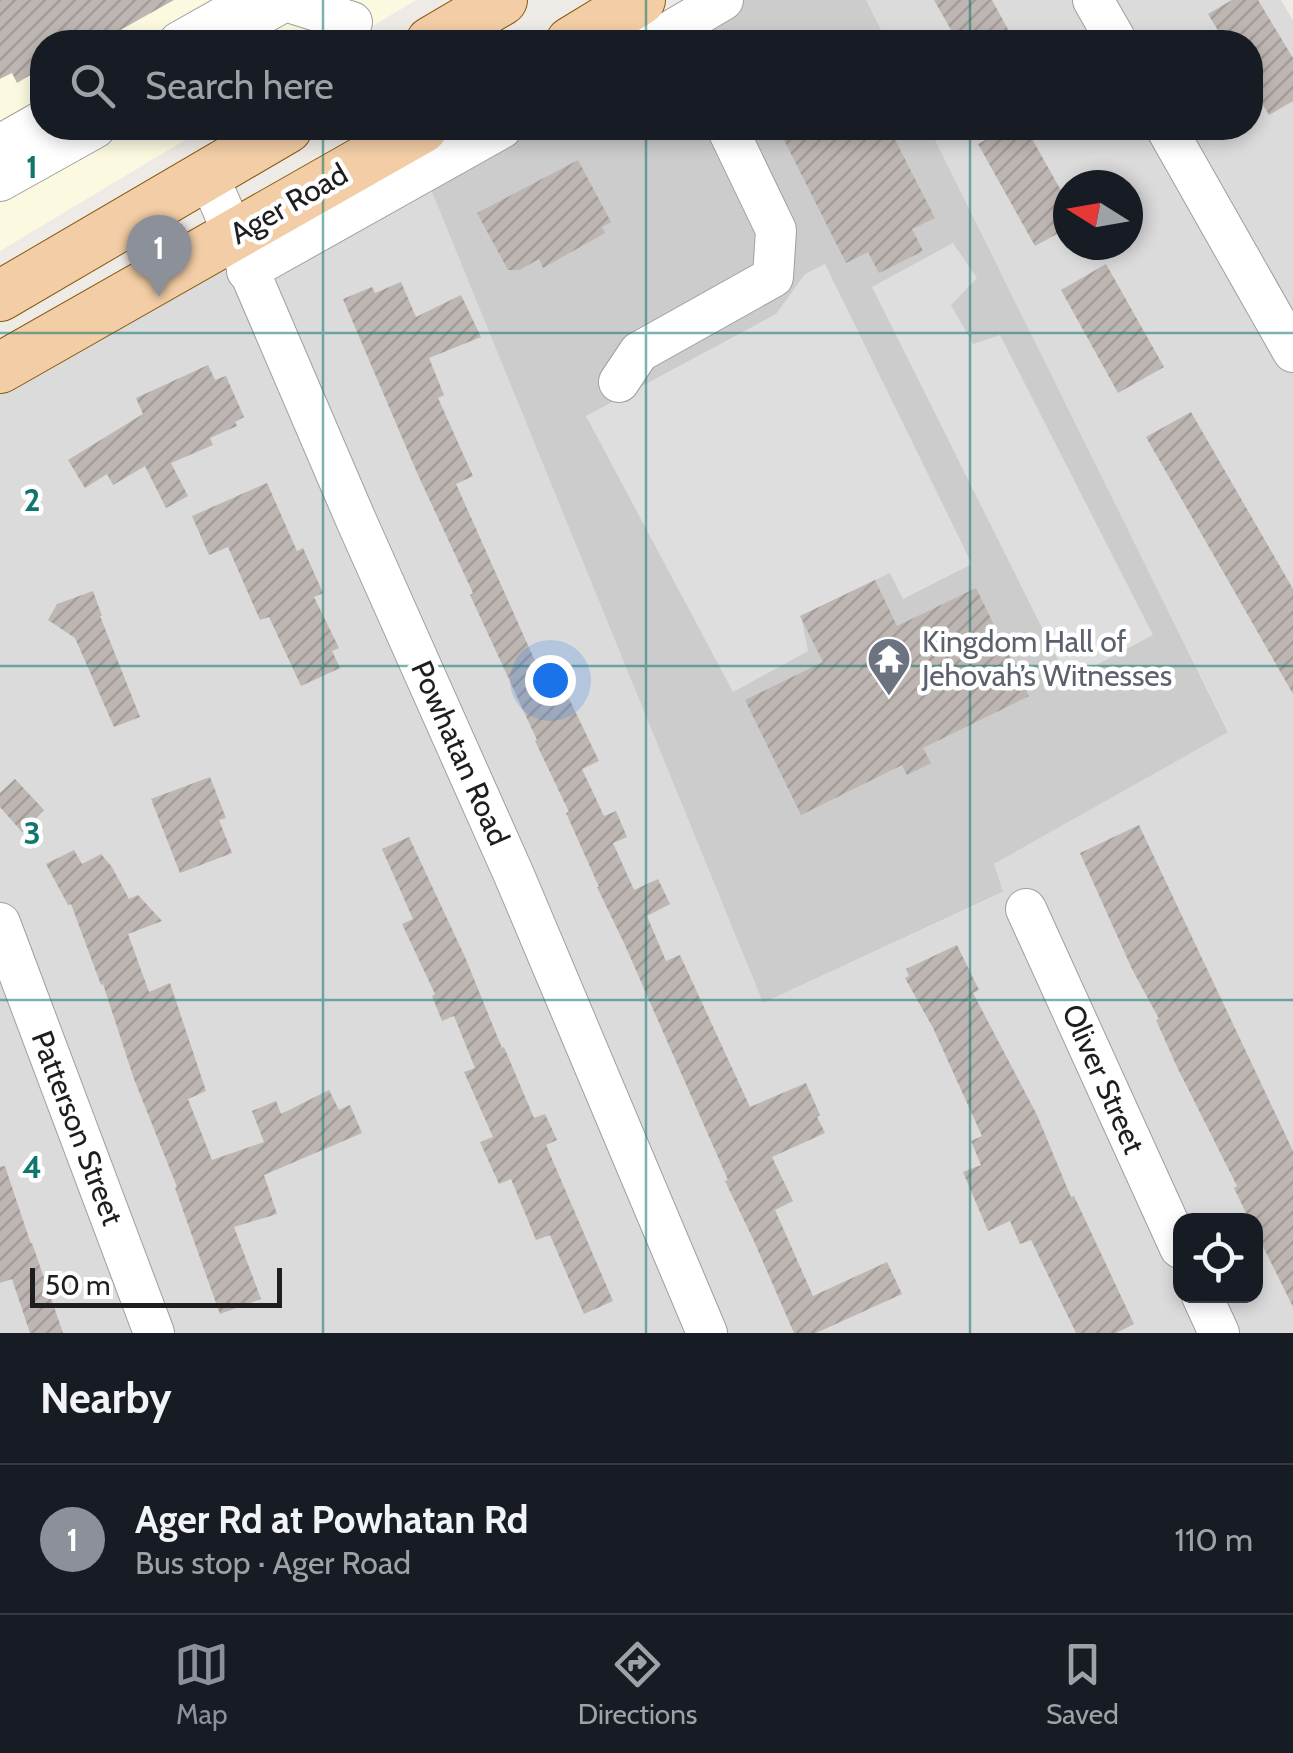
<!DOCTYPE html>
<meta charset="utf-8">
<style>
body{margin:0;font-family:Cabin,sans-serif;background:#20242c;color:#f1f3f6}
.controls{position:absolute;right:30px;bottom:30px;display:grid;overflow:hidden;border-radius:20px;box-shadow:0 5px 15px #0003}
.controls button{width:90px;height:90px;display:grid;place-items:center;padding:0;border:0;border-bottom:2px solid #363941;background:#171b24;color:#f1f3f6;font:50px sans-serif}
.compass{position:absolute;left:1053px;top:170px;width:90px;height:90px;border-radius:50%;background:#171b24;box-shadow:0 5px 15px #0003;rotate:281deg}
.scale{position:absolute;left:30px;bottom:25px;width:252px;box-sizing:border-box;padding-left:10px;border:5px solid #1e1e1e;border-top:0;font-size:28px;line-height:35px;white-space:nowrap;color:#1e1e1e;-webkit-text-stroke:8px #fff;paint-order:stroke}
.you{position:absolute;left:550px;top:680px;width:35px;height:35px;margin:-25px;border:8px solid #fff;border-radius:50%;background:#1a73e8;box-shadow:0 0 0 15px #1a73e833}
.badge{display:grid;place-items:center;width:65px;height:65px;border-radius:50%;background:#8c9099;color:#fff;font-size:32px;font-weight:700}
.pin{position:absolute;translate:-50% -82px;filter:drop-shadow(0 2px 5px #0008)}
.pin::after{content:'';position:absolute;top:52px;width:35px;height:30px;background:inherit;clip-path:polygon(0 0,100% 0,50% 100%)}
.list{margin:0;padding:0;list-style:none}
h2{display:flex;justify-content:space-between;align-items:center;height:130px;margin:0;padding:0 40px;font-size:42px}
h2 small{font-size:32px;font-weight:400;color:#9ea1a6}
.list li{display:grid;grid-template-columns:65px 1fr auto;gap:30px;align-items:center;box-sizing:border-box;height:150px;padding:0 40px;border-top:2px solid #363941}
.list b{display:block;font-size:38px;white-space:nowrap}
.list p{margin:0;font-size:32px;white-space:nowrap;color:#9ea1a6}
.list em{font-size:32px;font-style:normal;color:#9ea1a6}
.icon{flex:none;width:55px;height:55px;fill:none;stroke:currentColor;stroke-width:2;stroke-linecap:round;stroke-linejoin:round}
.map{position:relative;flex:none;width:1293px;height:1333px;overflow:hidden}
.search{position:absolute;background:#171b24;box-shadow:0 5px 15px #0003;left:30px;right:30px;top:30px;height:110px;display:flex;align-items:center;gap:25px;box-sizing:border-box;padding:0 35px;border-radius:40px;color:#9ea1a6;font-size:38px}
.sheet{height:280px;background:#171b24}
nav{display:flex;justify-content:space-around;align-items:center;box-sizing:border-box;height:140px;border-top:2px solid #363941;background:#171b24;font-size:28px;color:#9ea1a6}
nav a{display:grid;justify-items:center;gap:5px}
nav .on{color:#8c9099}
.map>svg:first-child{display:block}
</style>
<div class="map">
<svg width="1293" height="1333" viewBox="0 0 1293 1333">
<defs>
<pattern id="building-hatch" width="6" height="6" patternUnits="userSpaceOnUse" patternTransform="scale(2.5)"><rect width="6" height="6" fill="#beb6b2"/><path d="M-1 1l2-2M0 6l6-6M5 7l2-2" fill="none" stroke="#a39c99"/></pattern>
</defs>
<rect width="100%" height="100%" fill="#eeeae5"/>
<path fill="#dbdbdb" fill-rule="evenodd" d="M 865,0 L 1281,0 L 1293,21 L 1293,1333 L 0,1333 L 0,382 L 191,273 L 293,259 L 427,180 L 763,1003 L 1002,893 L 994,864 L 1228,731 L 927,128 L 1250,128 L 1250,42 L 886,42 ZM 1068,185 L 1128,185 L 1128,245 L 1068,245 ZM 1180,1220 L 1256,1220 L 1256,1296 L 1180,1296 Z"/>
<path fill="#fbfae0" d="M 0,0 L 416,0 L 346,42 L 42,42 L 42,128 L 205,128 L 0,251 Z"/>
<path fill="#ccc" d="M 733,0 L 866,0 L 887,42 L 661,42 Z
M 516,128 L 929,128 L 1228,732 L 994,864 L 1003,892 L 763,1003 L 427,180 Z"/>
<path fill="#dedede" d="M 953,243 L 977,278 L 951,305 L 973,344 L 1000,335 L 1153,635 L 1068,680 L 872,287 Z
M 825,264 L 972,564 L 903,599 L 890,573 L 801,616 L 808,651 L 733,692 L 586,416 L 776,314 L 805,274 Z"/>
<path fill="url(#building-hatch)" d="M 0,0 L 174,0 L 99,42 L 42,42 L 42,68 L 17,83 L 12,73 L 0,79 Z
M 934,0 L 992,0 L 1015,42 L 958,42 Z
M 1232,0 L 1258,0 L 1293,58 L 1293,101 L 1269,115 L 1250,84 L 1250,42 L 1225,42 L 1208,14 Z
M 778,128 L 889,128 L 935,218 L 912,229 L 923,251 L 879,273 L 868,252 L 846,263 Z
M 1008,128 L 1026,128 L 1068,203 L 1068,228 L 1035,246 L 978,144 Z
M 578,160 L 611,222 L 602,227 L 605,233 L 543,268 L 539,259 L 519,270 L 508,270 L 477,213 Z
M 1106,264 L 1164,367 L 1118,393 L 1061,290 Z
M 401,282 L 416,317 L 461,295 L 481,337 L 429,358 L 444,395 L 438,398 L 473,476 L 456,484 L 539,670 L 552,663 L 599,761 L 582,769 L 604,816 L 616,811 L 627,837 L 613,843 L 634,890 L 658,879 L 670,904 L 647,916 L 666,961 L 680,955 L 750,1107 L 806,1083 L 820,1115 L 817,1117 L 825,1133 L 772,1157 L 793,1201 L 775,1210 L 813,1296 L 887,1262 L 902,1294 L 816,1333 L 794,1333 L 753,1239 L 725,1181 L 728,1180 L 624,943 L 597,887 L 599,887 L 566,813 L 569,812 L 535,741 L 537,740 L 470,595 L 473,593 L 418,475 L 343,299 L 372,287 L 375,293 Z
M 208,365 L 215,380 L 226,376 L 244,417 L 235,422 L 237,426 L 210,438 L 213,445 L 171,463 L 188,496 L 166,508 L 145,466 L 113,485 L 107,474 L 85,488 L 68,460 L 143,414 L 136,398 Z
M 1191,412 L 1293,589 L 1293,694 L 1146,437 Z
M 267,483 L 297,551 L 303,548 L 323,593 L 314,597 L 339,648 L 332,651 L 340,668 L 301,686 L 269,617 L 260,620 L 228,547 L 209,555 L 192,516 Z
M 875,580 L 897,626 L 976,588 L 1029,696 L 923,748 L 931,763 L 907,775 L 902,765 L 801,815 L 745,700 L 823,662 L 800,616 Z
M 93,591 L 102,616 L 100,616 L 140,717 L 114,727 L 75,638 L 48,620 L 57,604 Z
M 210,777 L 226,818 L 219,820 L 232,853 L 180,873 L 151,799 Z
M 15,779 L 44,810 L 22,832 L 0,807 L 0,793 Z
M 1139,825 L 1293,1151 L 1293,1307 L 1256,1232 L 1256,1220 L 1249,1219 L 1234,1188 L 1237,1186 L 1177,1067 L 1156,1020 L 1159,1019 L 1132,969 L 1080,853 Z
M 409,837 L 465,957 L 502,1048 L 504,1047 L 534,1118 L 545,1114 L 557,1140 L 546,1145 L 613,1301 L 584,1314 L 550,1235 L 536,1240 L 511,1179 L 499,1184 L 480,1142 L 493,1137 L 464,1072 L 475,1068 L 454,1016 L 442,1021 L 432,996 L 435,994 L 402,924 L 413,919 L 382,849 Z
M 74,850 L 82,864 L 101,854 L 112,867 L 129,899 L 138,895 L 162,921 L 128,934 L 149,992 L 170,983 L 206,1091 L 188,1099 L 212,1160 L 264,1142 L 252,1111 L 276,1101 L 281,1114 L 329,1090 L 339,1110 L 350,1105 L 362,1133 L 264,1175 L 277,1214 L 234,1227 L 261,1299 L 220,1314 L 175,1188 L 177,1187 L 134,1079 L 103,984 L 101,985 L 71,904 L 68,905 L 46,864 Z
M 957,945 L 979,990 L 973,993 L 1037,1115 L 1071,1197 L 1074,1196 L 1134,1324 L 1116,1333 L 1076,1333 L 1031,1240 L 1020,1244 L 1010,1221 L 988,1231 L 963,1172 L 981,1165 L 971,1141 L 982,1136 L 933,1028 L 905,978 L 909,976 L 906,969 Z
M 5,1166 L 31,1244 L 32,1243 L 63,1333 L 30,1333 L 12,1279 L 0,1283 L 0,1167 Z"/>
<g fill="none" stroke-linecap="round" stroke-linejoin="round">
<defs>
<path id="minor" d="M 1093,0 L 1117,42
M 179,42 L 232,12
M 212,42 L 285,1 L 352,22
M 652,42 L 723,0
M 1166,128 L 1293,352
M 0,145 L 42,121
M 208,175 L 356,520 L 514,875 L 707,1333
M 0,181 L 95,128
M 247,271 L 502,128
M 619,382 L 639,352 L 773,277 L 776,230 L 727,128
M 1026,909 L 1180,1248
M 0,923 L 154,1333
M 1202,1296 L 1219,1333"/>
<path id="major" d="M 431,42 L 502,0
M 571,42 L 640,0
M 0,296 L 287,128
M 0,368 L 422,128"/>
</defs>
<use href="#minor" stroke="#9f9f9f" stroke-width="42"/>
<use href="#major" stroke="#885a0f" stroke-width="52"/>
<use href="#minor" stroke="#fff" stroke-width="40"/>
<use href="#major" stroke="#f2cda5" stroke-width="50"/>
</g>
<path fill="none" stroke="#0f766e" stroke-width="2.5" stroke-opacity="0.55" d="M 323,0 L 323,42M 646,0 L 646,42M 970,0 L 970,42M 323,128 L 323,1333M 646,128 L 646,1333M 970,128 L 970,1333M 0,333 L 1293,333M 0,666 L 1293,666M 0,1000 L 1293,1000"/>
<defs>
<symbol id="temple-pin" viewBox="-11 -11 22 30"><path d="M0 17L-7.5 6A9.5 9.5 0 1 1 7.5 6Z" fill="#6b7280" stroke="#fff"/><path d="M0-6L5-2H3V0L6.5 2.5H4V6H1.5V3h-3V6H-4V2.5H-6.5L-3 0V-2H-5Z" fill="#fff"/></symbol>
</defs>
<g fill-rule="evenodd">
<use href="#temple-pin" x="864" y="634" width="50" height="68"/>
</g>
<g text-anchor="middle" stroke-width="9" stroke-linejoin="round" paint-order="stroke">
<g font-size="30" fill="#1e1e1e" stroke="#fff">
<text transform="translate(289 204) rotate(-30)" y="10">Ager Road</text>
<text transform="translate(460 753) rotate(66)" y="10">Powhatan Road</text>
<text transform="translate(1103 1079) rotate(66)" y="10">Oliver Street</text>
<text transform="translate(77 1128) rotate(69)" y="10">Patterson Street</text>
</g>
<g font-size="30" fill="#5b616d" stroke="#fff" text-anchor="start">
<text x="922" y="652">Kingdom Hall of<tspan x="922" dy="34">Jehovah’s Witnesses</tspan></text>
</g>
</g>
<g font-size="32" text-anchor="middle" font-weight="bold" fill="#0f766e" stroke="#fff" stroke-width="9" stroke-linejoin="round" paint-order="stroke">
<text x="32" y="178">1</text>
<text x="32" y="511">2</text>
<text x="32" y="844">3</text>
<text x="32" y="1178">4</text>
</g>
</svg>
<div class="controls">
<button><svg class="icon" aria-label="locate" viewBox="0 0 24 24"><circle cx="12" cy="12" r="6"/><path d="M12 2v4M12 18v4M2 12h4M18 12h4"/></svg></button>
</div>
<svg class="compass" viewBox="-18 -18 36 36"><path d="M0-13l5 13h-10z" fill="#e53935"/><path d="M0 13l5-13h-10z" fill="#9ea1a6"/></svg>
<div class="scale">50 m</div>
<div class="you"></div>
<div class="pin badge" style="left:159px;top:297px">1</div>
<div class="search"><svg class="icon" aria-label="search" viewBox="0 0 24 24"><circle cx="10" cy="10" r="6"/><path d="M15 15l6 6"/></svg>Search here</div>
</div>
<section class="sheet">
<h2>Nearby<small></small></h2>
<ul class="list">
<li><span class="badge">1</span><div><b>Ager Rd at Powhatan Rd</b><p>Bus stop · Ager Road</p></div><em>110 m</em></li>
</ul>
</section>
<nav>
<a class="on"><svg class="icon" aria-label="map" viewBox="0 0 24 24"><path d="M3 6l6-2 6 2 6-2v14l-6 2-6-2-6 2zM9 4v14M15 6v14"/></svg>Map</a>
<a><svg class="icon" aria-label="directions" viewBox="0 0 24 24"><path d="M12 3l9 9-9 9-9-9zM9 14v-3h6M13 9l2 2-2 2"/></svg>Directions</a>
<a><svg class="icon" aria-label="saved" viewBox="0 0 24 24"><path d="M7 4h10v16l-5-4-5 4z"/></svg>Saved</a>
</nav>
